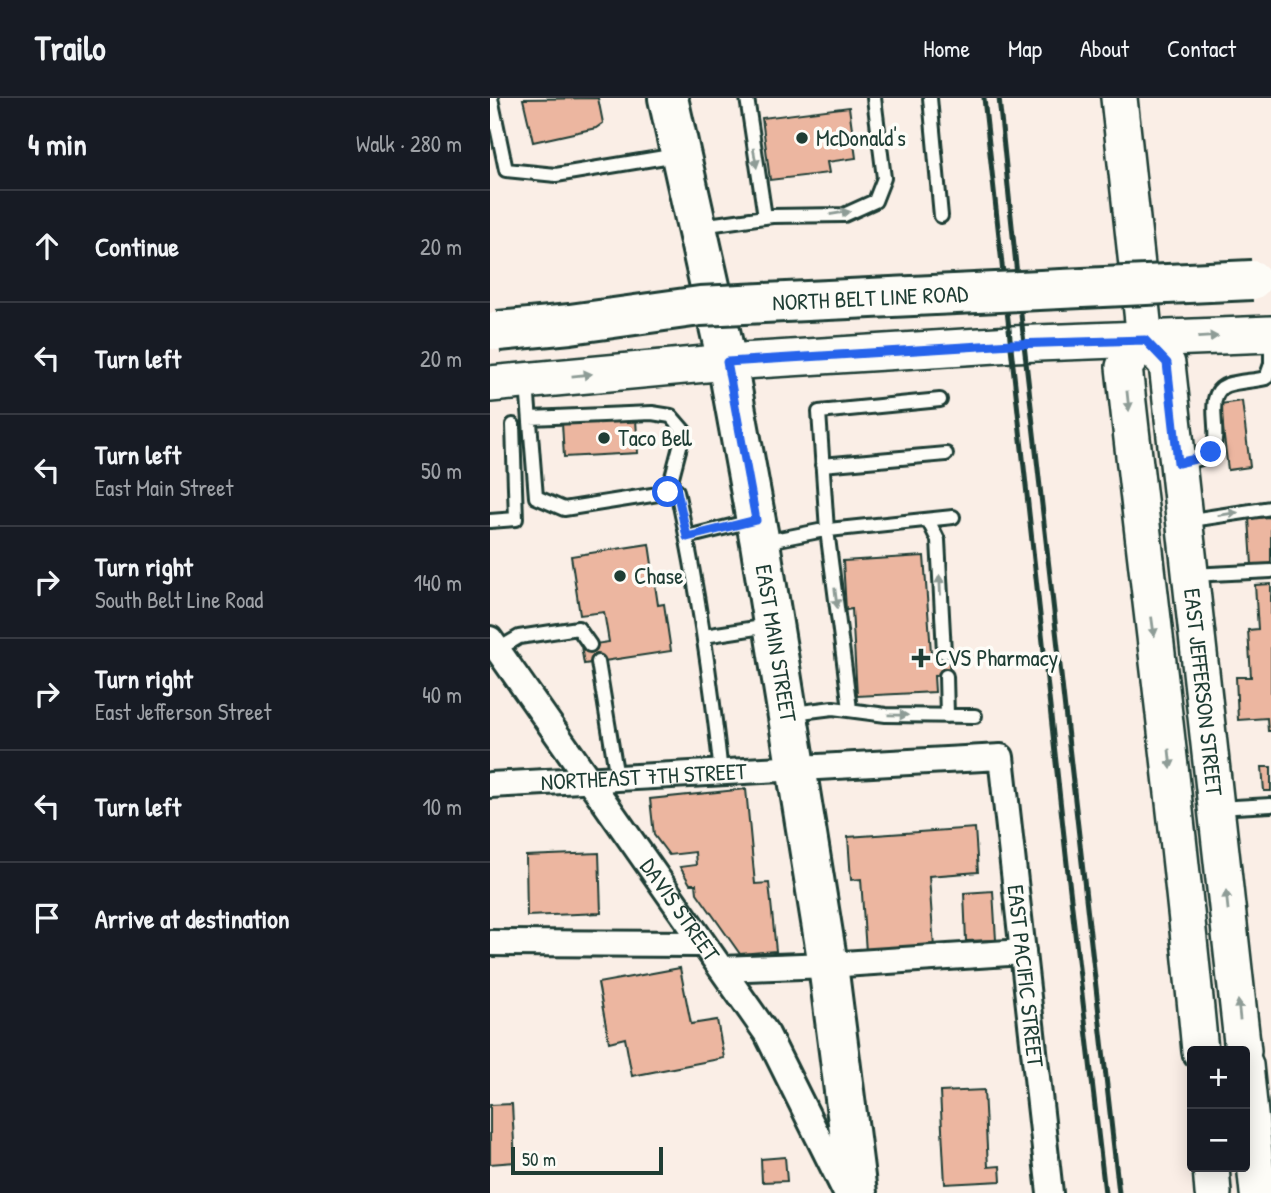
<!DOCTYPE html>
<meta charset="utf-8">
<style>
body{margin:0;font-family:"Patrick Hand",sans-serif;background:#242831;color:#f1f3f6}
.controls{position:absolute;right:21px;bottom:21px;display:grid;overflow:hidden;border-radius:7px;box-shadow:0 4px 18px #0003}
.controls button{width:63px;height:63px;display:grid;place-items:center;padding:0;border:0;border-bottom:2px solid #363941;background:#171b24;color:#f1f3f6;font:35px sans-serif}
.scale{position:absolute;left:21px;bottom:18px;width:152px;box-sizing:border-box;padding-left:7px;border:4px solid #1f3d34;border-top:0;font-size:19px;line-height:24px;white-space:nowrap;color:#1f3d34;-webkit-text-stroke:5px #fdfcf7;paint-order:stroke}
.stop{position:absolute;width:21px;height:21px;margin:-16px;border:5px solid #2563eb;border-radius:50%;background:#fff}
.stop.end{background:#2563eb;border-color:#fff;box-shadow:0 2px 7px #0008}
.list{margin:0;padding:0;list-style:none}
h2{display:flex;justify-content:space-between;align-items:center;height:91px;margin:0;padding:0 28px;font-size:30px}
h2 small{font-size:23px;font-weight:400;color:#9ea1a6}
.list li{display:grid;grid-template-columns:46px 1fr auto;gap:21px;align-items:center;box-sizing:border-box;height:112px;padding:0 28px;border-top:2px solid #363941}
.list b{display:block;font-size:26px;white-space:nowrap}
.list p{margin:0;font-size:23px;white-space:nowrap;color:#9ea1a6}
.list em{font-size:23px;font-style:normal;color:#9ea1a6}
.icon{flex:none;width:38px;height:38px;fill:none;stroke:currentColor;stroke-width:2;stroke-linecap:round;stroke-linejoin:round}
.map{position:relative;flex:none;width:781px;height:1095px;overflow:hidden}
header{display:flex;align-items:center;gap:42px;box-sizing:border-box;height:98px;padding:0 35px;background:#171b24;border-bottom:2px solid #363941}
header strong{font-size:33px}
nav{display:flex;gap:38px;margin-inline-start:auto;font-size:24px}
main{display:flex}
aside{flex:1;background:#171b24}
.map>svg:first-child{display:block}
</style>
<header>
<strong>Trailo</strong>
<nav><a>Home</a><a>Map</a><a>About</a><a>Contact</a></nav>
</header>
<main>
<aside>
<h2>4 min<small>Walk · 280 m</small></h2>
<ul class="list">
<li><svg class="icon" aria-label="ahead" viewBox="0 0 24 24"><path d="M12 20V5M6 11l6-6 6 6"/></svg><div><b>Continue</b></div><em>20 m</em></li>
<li><svg class="icon" aria-label="left" viewBox="0 0 24 24"><path d="M17 20v-9H6M10 6l-5 5 5 5"/></svg><div><b>Turn left</b></div><em>20 m</em></li>
<li><svg class="icon" aria-label="left" viewBox="0 0 24 24"><path d="M17 20v-9H6M10 6l-5 5 5 5"/></svg><div><b>Turn left</b><p>East Main Street</p></div><em>50 m</em></li>
<li><svg class="icon" aria-label="right" viewBox="0 0 24 24"><path d="M7 20v-9h11M14 6l5 5-5 5"/></svg><div><b>Turn right</b><p>South Belt Line Road</p></div><em>140 m</em></li>
<li><svg class="icon" aria-label="right" viewBox="0 0 24 24"><path d="M7 20v-9h11M14 6l5 5-5 5"/></svg><div><b>Turn right</b><p>East Jefferson Street</p></div><em>40 m</em></li>
<li><svg class="icon" aria-label="left" viewBox="0 0 24 24"><path d="M17 20v-9H6M10 6l-5 5 5 5"/></svg><div><b>Turn left</b></div><em>10 m</em></li>
<li><svg class="icon" aria-label="arrive" viewBox="0 0 24 24"><path d="M6 21V4h12l-3 4 3 4H6"/></svg><div><b>Arrive at destination</b></div></li>
</ul>
</aside>
<div class="map">
<svg width="781" height="1095" viewBox="0 0 781 1095">
<rect width="100%" height="100%" fill="#faeee6"/>
<filter id="ink" filterUnits="userSpaceOnUse"><feTurbulence type="fractalNoise" baseFrequency=".0143" numOctaves="2"/><feDisplacementMap in="SourceGraphic" scale="14" xChannelSelector="R" yChannelSelector="G"/><feConvolveMatrix kernelMatrix="1 2 1 2 8 2 1 2 1" color-interpolation-filters="sRGB"/></filter>
<g filter="url(#ink)">
<path fill="#ecb6a0" stroke="#1f3d34" stroke-width="2" d="M 108,0 L 113,25 L 106,30 L 43,44 L 33,1 Z
M 359,9 L 366,60 L 337,64 L 339,75 L 280,82 L 272,20 Z
M 752,303 L 760,369 L 738,372 L 730,306 Z
M 146,321 L 148,355 L 74,359 L 72,325 Z
M 781,419 L 781,466 L 762,467 L 759,420 Z
M 159,446 L 168,507 L 174,506 L 181,553 L 94,566 L 91,548 L 119,544 L 114,514 L 90,517 L 81,458 Z
M 434,458 L 441,554 L 458,554 L 460,577 L 444,578 L 445,594 L 367,598 L 362,511 L 356,512 L 353,463 Z
M 781,486 L 781,633 L 778,633 L 777,620 L 748,622 L 746,579 L 761,579 L 758,532 L 768,531 L 765,487 Z
M 772,669 L 781,669 L 781,693 L 774,693 Z
M 256,691 L 265,786 L 279,785 L 286,853 L 250,856 L 207,795 L 206,786 L 200,786 L 190,769 L 206,767 L 205,754 L 179,757 L 164,737 L 160,701 Z
M 485,730 L 488,774 L 439,778 L 444,850 L 376,854 L 371,781 L 361,782 L 358,739 Z
M 109,755 L 111,815 L 37,818 L 36,758 Z
M 503,793 L 506,842 L 476,843 L 474,795 Z
M 190,870 L 201,926 L 227,922 L 234,960 L 142,978 L 135,940 L 119,944 L 108,885 Z
M 494,992 L 498,1069 L 510,1068 L 511,1083 L 455,1086 L 450,994 Z
M 22,1006 L 25,1064 L 0,1066 L 0,1007 Z
M 295,1059 L 297,1083 L 272,1084 L 271,1061 Z"/>
<g fill="none" stroke-linecap="round" stroke-linejoin="round">
<defs>
<path id="lane" d="M 1,0 L 16,72 L 66,77 L 187,57
M 257,0 L 275,119
M 440,0 L 451,118
M 211,128 L 282,118 L 354,117 L 385,103 L 394,80 L 384,0
M 37,286 L 46,399 L 74,411 L 187,393 C 207,486 221,580 231,675
M 40,320 L 162,315 L 181,318 L 194,333 L 178,394
M 689,365 C 698,363 714,362 720,354 C 735,338 711,297 737,287 C 749,283 764,283 776,280 L 781,266 L 781,239
M 332,367 L 456,356
M 438,422 L 448,442 L 454,554
M 0,423 L 26,421 L 23,327
M 695,423 L 781,410
M 197,439 L 261,423
M 274,444 L 329,433 L 463,419
M 701,477 L 781,473
M 214,538 L 279,528
M 7,552 L 29,539 L 88,530 L 100,547
M 108,564 L 127,680
M 456,578 L 457,618
M 360,611 L 337,432 L 329,314 L 450,302
M 303,615 L 343,610 L 396,617 L 485,618
M 727,710 L 781,707"/>
<g id="street">
<path id="s1" d="M 0,541 L 277,936 L 356,1095"/>
<path id="s2" d="M 0,687 L 511,659 L 560,1095"/>
<path d="M 0,845 L 212,846"/>
<path d="M 232,871 L 338,867 L 533,854"/>
</g>
<g id="secondary">
<path id="s3" d="M 629,0 L 655,242 L 677,266 L 753,953"/>
<path d="M 655,242 L 634,269 C 659,497 689,725 710,953"/>
<path d="M 0,286 L 237,264 L 522,246 L 781,236"/>
<path d="M 755,967 L 768,1095"/>
<path d="M 721,1069 L 723,1095"/>
</g>
<g id="primary">
<path id="s4" d="M 178,0 L 237,264 L 270,445 L 338,867 L 367,1095"/>
</g>
</defs>
<use href="#lane" stroke="#1f3d34" stroke-width="18"/>
<use href="#street" stroke="#1f3d34" stroke-width="30"/>
<use href="#secondary" stroke="#1f3d34" stroke-width="40"/>
<use href="#primary" stroke="#1f3d34" stroke-width="44"/>
<use href="#lane" stroke="#fdfcf7" stroke-width="12"/>
<use href="#street" stroke="#fdfcf7" stroke-width="24"/>
<use href="#secondary" stroke="#fdfcf7" stroke-width="35"/>
<use href="#primary" stroke="#fdfcf7" stroke-width="38"/>
<path stroke="#1f3d34" stroke-width="5" d="M 494,0 L 577,766 L 615,1095
M 509,0 L 534,246 L 629,1095"/>
<defs>
<g id="primary-bridge">
<path id="s5" d="M 8,233 L 80,226 L 210,208 L 762,182"/>
</g>
</defs>
<use href="#primary-bridge" stroke="#1f3d34" stroke-width="44" stroke-linecap="butt"/>
<use href="#primary-bridge" stroke="#fdfcf7" stroke-width="38"/>
</g>
<defs><path id="oneway-solid" d="M-6-.8H1V-3.2L6.5 0L1 3.2V.8H-6Z" transform="scale(1.75)"/></defs>
<g fill="#8e9c96">
<use href="#oneway-solid" transform="translate(265 60) rotate(80)"/>
<use href="#oneway-solid" transform="translate(350 115) rotate(-9)"/>
<use href="#oneway-solid" transform="translate(718 239) rotate(-3)"/>
<use href="#oneway-solid" transform="translate(92 277) rotate(-6)"/>
<use href="#oneway-solid" transform="translate(638 303) rotate(84)"/>
<use href="#oneway-solid" transform="translate(738 416) rotate(-9)"/>
<use href="#oneway-solid" transform="translate(450 487) rotate(-93)"/>
<use href="#oneway-solid" transform="translate(346 500) rotate(83)"/>
<use href="#oneway-solid" transform="translate(663 529) rotate(82)"/>
<use href="#oneway-solid" transform="translate(408 617) rotate(1)"/>
<use href="#oneway-solid" transform="translate(680 661) rotate(84)"/>
<use href="#oneway-solid" transform="translate(737 802) rotate(-96)"/>
<use href="#oneway-solid" transform="translate(749 912) rotate(-96)"/>
</g>
</g>
<g fill="none" stroke-linecap="round" stroke-linejoin="round" filter="url(#ink)">
<path stroke="#2563eb" stroke-width="9" d="M 178,394 L 187,393 L 197,439 L 266,422 L 237,264 L 522,246 L 655,242 L 677,265 L 688,365 L 714,359 L 721,354"/>
</g>
<g fill="#1f3d34" stroke="#fdfcf7" stroke-width="2.5">
<circle cx="312" cy="40" r="7"/>
<circle cx="114" cy="340" r="7"/>
<circle cx="130" cy="478" r="7"/>
<path d="M427.5 549.5h7v7h7v7h-7v7h-7v-7h-7v-7h7z"/>
</g>
<g text-anchor="middle" stroke-width="7" stroke-linejoin="round" paint-order="stroke">
<g font-size="23" fill="#1f3d34" stroke="#fdfcf7" text-anchor="start">
<text x="326" y="48">McDonald's</text>
<text x="128" y="348">Taco Bell</text>
<text x="144" y="486">Chase</text>
<text x="445" y="568">CVS Pharmacy</text>
</g>
<g font-size="23" fill="#1f3d34" stroke="#fdfcf7">
<text dy="8" stroke="none"><textPath href="#s5" startOffset="374">NORTH BELT LINE ROAD</textPath></text>
<text dy="8" stroke="none"><textPath href="#s4" startOffset="556">EAST MAIN STREET</textPath></text>
<text dy="8" stroke="none"><textPath href="#s3" startOffset="606">EAST JEFFERSON STREET</textPath></text>
<text dy="8" stroke="none"><textPath href="#s2" startOffset="154">NORTHEAST 7TH STREET</textPath></text>
<text dy="8" stroke="none"><textPath href="#s1" startOffset="331">DAVIS STREET</textPath></text>
<text dy="8" stroke="none"><textPath href="#s2" startOffset="732">EAST PACIFIC STREET</textPath></text>
</g>
</g>
</svg>
<div class="controls">
<button>+</button>
<button>−</button>
</div>
<div class="scale">50 m</div>
<div class="stop" style="left:178px;top:394px"></div>
<div class="stop end" style="left:721px;top:354px"></div>
</div>
</main>
